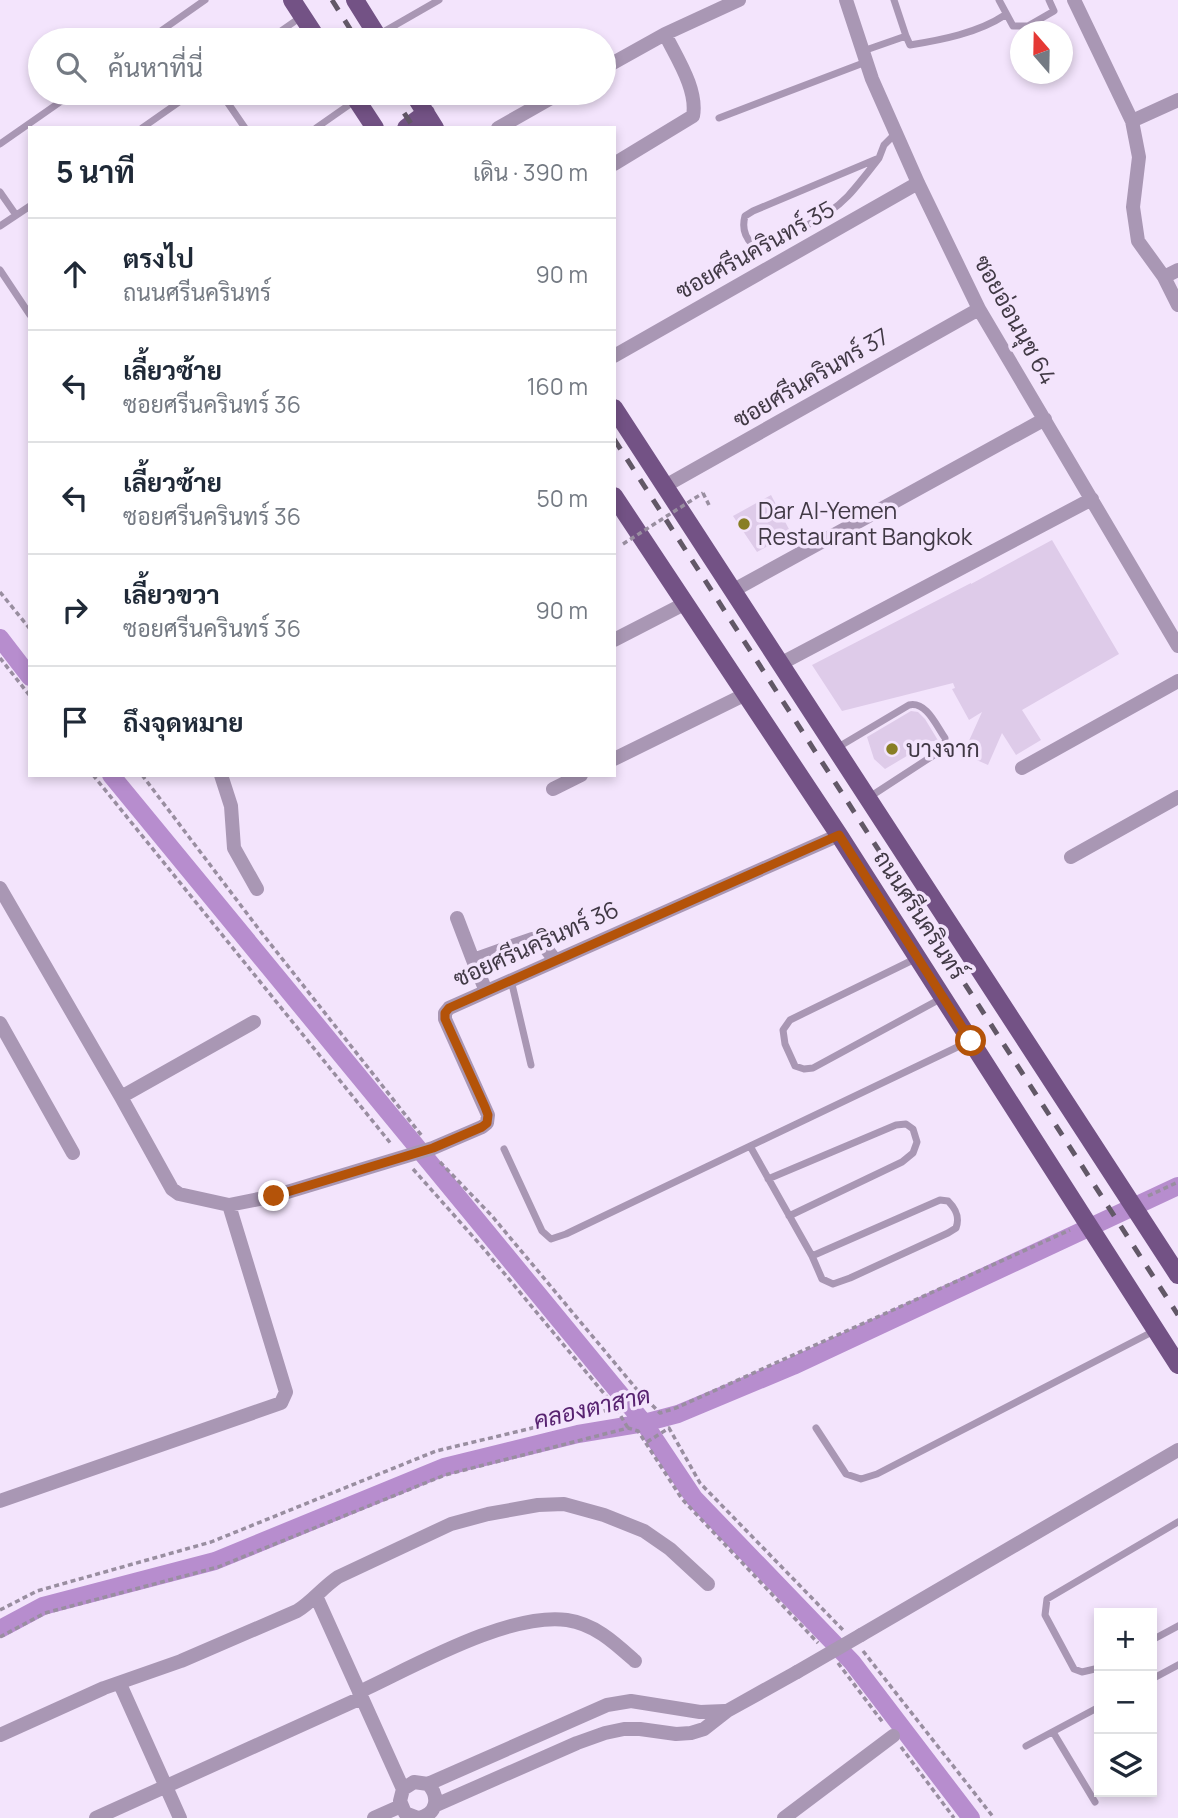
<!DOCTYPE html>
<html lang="th">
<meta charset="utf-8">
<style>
body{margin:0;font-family:Manrope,Sarabun,sans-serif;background:#f6f6f7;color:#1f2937}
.controls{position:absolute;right:21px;bottom:21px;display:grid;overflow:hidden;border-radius:0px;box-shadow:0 4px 10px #0003}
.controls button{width:63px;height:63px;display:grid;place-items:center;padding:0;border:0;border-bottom:2px solid #e0e1e3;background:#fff;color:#1f2937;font:35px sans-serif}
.compass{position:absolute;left:1010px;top:21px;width:63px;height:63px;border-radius:50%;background:#fff;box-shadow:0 4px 10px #0003;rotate:340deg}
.stop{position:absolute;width:21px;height:21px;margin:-16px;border:5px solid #b45309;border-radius:50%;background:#fff}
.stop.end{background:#b45309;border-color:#fff;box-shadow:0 2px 7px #0008}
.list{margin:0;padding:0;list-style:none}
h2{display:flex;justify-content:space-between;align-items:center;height:91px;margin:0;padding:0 28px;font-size:30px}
h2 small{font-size:23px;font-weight:400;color:#747a83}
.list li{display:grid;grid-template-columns:46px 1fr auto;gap:21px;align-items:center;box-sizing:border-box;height:112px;padding:0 28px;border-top:2px solid #e0e1e3}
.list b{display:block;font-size:26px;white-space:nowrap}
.list p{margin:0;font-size:23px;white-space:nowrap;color:#747a83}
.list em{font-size:23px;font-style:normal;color:#747a83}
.icon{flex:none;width:38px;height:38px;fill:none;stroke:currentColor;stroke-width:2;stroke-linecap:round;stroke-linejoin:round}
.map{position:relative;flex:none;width:1178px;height:1818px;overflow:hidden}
.search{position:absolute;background:#fff;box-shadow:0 4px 10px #0003;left:28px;top:28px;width:588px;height:77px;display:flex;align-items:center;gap:18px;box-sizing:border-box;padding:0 24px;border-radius:38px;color:#747a83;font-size:26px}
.panel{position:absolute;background:#fff;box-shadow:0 4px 10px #0003;left:28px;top:126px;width:588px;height:651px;border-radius:0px}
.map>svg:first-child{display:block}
</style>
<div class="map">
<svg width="1178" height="1818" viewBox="0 0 1178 1818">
<rect width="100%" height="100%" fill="#f3e4fc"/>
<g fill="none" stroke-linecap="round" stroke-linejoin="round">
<path stroke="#b78dce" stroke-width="18" d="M 0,638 L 30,677
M 111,775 L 644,1423 L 694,1498 L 852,1662 L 971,1818
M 0,1629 L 43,1606 L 215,1561 L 444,1467 L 578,1434 L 644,1423 L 678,1414 L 793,1366 L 1178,1186"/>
</g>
<path fill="#decbe9" d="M 771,495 L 791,533 L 757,552 L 733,516 Z
M 1052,540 L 1119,654 L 1022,710 L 1041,740 L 1016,755 L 1002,733 L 988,765 L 963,754 L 982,712 L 969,720 L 952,689 L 955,688 L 953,683 L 842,711 L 812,665 L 971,583 L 971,584 Z
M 911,711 L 918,712 L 925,719 L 939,742 L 932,741 L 885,769 L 874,759 L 867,737 Z"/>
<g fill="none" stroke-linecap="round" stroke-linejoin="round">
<path stroke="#998ea0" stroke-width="3.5" stroke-dasharray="5 3.5" stroke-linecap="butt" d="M 703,493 L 709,505
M 0,592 L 30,629
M 0,658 L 30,696
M 93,775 L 392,1145
M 142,775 L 261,932 L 422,1136
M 440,1162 L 492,1216 L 639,1392 L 660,1413 L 676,1408 L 1070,1230
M 413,1169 L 484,1249 L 616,1408 L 628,1428
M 1148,1196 L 1178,1182
M 647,1442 L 669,1428 L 700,1483 L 843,1630
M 0,1610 L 37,1591 L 211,1542 L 436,1451 L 616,1408 L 639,1392
M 0,1637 L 45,1613 L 218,1567 L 445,1475 L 628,1428 L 638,1431 L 682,1499 L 818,1643
M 863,1651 L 994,1818
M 838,1663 L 884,1724
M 901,1747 L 954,1818"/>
<path stroke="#a997b4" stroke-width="7" d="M 999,0 L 1013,26 L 1028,26 L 1054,11 L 1049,0
M 378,35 L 439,0
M 906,36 L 910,45 C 941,40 978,33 1005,15
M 148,40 L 205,0
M 268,40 L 301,17
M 863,51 L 906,36 L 894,0
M 221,93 L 245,128
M 719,118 L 866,62
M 142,128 L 192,93
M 316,128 L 356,100
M 0,144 L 73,93
M 879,158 C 869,171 859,184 848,196 C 826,219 783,240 752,244 C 744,236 742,227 745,216 L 753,211 L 879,158 L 884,145 L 896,133
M 0,192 L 16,215
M 0,226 L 30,206
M 0,270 L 30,315
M 835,749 L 909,705 C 926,701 936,725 945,738 L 945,744 L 937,753 L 868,798
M 915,959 L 790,1020 L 783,1030 L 785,1044 L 795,1066 L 804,1069 L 813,1068 L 942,998
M 511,980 L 531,1065
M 750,1146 L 812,1256 L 822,1279 L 833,1284 L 850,1278 L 948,1233 L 956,1228 C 960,1217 956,1209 948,1201 L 940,1200 L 812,1256
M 504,1149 L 542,1231 L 551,1239 L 566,1234 L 970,1041
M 768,1179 L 896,1125 L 906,1124 L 913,1129 L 917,1142 L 913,1153 L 902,1162 L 789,1216
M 816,1428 L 846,1474 L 861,1479 L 877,1474 L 1154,1331
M 1152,1640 L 1178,1626
M 1099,1668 L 1082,1672 L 1074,1669 L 1045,1615 L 1047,1599 L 1178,1522
M 1152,1679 L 1178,1665
M 1053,1732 L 1095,1802
M 1026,1746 L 1099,1707"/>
<path stroke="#a997b4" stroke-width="14" d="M 846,0 L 872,79 L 918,183 L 979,309 L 1178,646
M 1074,0 L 1132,121 L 1139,157 L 1133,207 L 1138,241 L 1164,277 L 1178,305
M 604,68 L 665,34 L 739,0
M 1132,121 L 1178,100
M 498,128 L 560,93
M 614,164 L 693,116 C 698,89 676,57 665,34
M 1164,277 L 1178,270
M 614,356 L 918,183
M 665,486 L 979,309
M 734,590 L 1045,419
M 614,640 L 684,604
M 780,664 L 1092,499
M 614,759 L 746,694
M 1022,768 L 1178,681
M 221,775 L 231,806 L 234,848 L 257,889
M 553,789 L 581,775
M 1071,857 L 1178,797
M 0,888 L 121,1097 L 172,1189 L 179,1194 L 229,1205 L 274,1196 L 433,1148 L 482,1127 L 487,1123 L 488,1115 L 445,1019 L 445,1013 L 449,1008 L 839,835
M 457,918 L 473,960
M 486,991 L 473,960 L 532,939 L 541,942 L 555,960
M 0,1023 L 73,1153
M 121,1097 L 254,1022
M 0,1501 L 281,1403 L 286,1392 L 229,1205
M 316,1596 L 403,1789
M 861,1635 L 1178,1450
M 120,1684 L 180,1818
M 359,1692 C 413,1667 508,1612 567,1620 C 595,1624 615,1643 635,1661
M 0,1735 L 104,1688 L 181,1661 L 297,1611 C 312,1602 323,1587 338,1577 L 451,1524 L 488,1514 L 538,1505 L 564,1504 L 604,1515 L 644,1531 L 670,1549 L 708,1584
M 428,1784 L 607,1705 L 631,1701 L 700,1712 L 725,1711
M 436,1805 L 577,1743 L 605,1733 L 624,1729 L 640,1729 L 676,1734 L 691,1733 L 704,1729 L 727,1711 L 797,1672
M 96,1818 L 361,1698
M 374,1818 L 401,1806
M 418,1818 L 405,1813 L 400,1801 L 403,1789 L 414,1782 L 428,1784 C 440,1797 437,1814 419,1818
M 784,1818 L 893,1736"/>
<path stroke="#735285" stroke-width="18" d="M 292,0 L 318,40
M 355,0 L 380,40
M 352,93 L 375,128
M 413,93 L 435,128
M 406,128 L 426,113
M 614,408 L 1178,1275
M 614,496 L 839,835 L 1178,1365"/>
<path stroke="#625867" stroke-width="5" stroke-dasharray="12 12" stroke-linecap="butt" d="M 332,0 L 357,40
M 391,93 L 414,128
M 614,439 L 1178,1315"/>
<path stroke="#998ea0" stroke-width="3.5" stroke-dasharray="5 3.5" stroke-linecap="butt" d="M 623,544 L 703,493"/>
<path stroke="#a997b4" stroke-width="14" d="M 797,1672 L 861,1635"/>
</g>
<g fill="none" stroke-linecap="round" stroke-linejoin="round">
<path stroke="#b45309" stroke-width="9" d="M 274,1196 L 433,1148 L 482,1127 L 487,1123 L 488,1115 L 485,1107 L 445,1019 L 445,1013 L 449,1008 L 839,835 L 971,1041"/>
</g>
<g fill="#887e24" stroke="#f3e4fc" stroke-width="2.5">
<circle cx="744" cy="524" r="7"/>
<circle cx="892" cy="749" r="7"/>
</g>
<g text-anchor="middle" stroke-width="7" stroke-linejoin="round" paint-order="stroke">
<g font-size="23" fill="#413945" stroke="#f3e4fc">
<text transform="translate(755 250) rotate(-29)" y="8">ซอยศรีนครินทร์ 35</text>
<text transform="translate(1015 320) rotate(61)" y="8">ซอยอ่อนนุช 64</text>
<text transform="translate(811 378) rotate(-30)" y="8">ซอยศรีนครินทร์ 37</text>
<text transform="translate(920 915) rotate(57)" y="8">ถนนศรีนครินทร์</text>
<text transform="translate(536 944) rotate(-24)" y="8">ซอยศรีนครินทร์ 36</text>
</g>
<g font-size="23" fill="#413945" stroke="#f3e4fc" text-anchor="start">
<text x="758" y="519">Dar Al-Yemen<tspan x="758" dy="26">Restaurant Bangkok</tspan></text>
<text x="906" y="757">บางจาก</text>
</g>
<g font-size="24" font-style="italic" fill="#582371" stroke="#f3e4fc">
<text transform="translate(592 1408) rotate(-13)" y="8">คลองตาสาด</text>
</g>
</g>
</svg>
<div class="controls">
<button>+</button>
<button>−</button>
<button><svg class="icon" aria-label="layers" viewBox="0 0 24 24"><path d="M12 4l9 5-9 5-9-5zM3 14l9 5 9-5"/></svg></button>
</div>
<svg class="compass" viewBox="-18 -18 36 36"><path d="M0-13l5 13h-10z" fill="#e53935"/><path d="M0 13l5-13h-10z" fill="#747a83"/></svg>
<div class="stop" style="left:971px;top:1041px"></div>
<div class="stop end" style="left:274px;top:1196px"></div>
<div class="search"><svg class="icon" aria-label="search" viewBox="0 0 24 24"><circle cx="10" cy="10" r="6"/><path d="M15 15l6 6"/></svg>ค้นหาที่นี่</div>
<section class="panel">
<h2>5 นาที<small>เดิน · 390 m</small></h2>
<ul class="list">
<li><svg class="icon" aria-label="ahead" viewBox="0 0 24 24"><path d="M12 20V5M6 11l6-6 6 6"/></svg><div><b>ตรงไป</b><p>ถนนศรีนครินทร์</p></div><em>90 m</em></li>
<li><svg class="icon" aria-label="left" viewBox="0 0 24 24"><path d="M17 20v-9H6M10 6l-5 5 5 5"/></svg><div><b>เลี้ยวซ้าย</b><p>ซอยศรีนครินทร์ 36</p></div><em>160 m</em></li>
<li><svg class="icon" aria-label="left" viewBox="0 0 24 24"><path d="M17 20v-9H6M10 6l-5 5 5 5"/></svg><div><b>เลี้ยวซ้าย</b><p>ซอยศรีนครินทร์ 36</p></div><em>50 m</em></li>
<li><svg class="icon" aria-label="right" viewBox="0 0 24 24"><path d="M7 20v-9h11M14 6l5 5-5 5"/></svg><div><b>เลี้ยวขวา</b><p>ซอยศรีนครินทร์ 36</p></div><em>90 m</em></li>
<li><svg class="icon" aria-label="arrive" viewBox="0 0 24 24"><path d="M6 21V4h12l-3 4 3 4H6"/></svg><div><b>ถึงจุดหมาย</b></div></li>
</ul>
</section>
</div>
